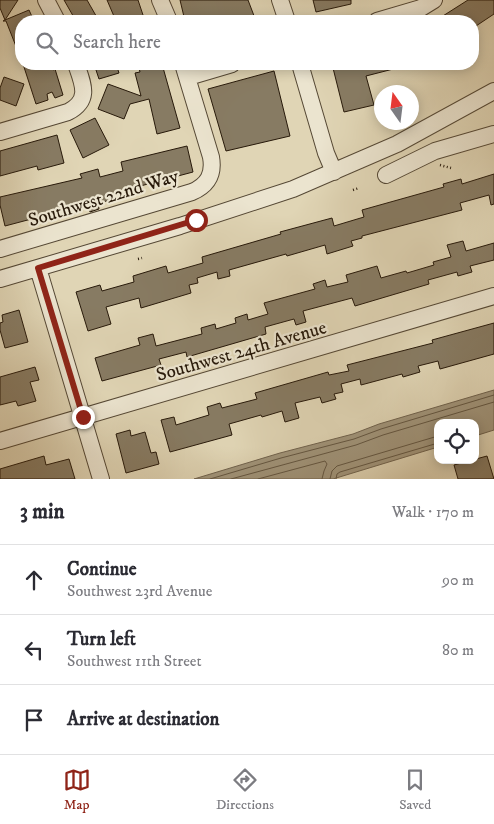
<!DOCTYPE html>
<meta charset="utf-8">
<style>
body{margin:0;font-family:"IM FELL DW Pica",serif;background:#f2f2f3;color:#2b2b33}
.controls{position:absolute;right:15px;bottom:15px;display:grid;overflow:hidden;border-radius:10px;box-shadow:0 2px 12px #0003}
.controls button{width:45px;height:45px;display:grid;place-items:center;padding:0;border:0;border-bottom:1px solid #e1e1e2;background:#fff;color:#2b2b33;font:25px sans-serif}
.compass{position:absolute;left:374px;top:85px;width:45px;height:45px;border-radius:50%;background:#fff;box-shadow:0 2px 12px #0003;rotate:346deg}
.stop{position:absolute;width:15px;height:15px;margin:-11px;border:4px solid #8f2418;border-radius:50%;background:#fff}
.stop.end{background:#8f2418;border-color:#fff;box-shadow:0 1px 5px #0008}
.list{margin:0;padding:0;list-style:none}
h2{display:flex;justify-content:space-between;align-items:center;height:65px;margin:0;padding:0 20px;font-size:21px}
h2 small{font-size:16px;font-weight:400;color:#7c7c81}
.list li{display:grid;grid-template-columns:32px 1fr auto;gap:15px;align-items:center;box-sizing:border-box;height:70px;padding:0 20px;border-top:1px solid #e1e1e2}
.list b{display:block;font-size:19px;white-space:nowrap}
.list p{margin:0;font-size:16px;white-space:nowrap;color:#7c7c81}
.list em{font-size:16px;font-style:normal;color:#7c7c81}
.icon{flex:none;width:28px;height:28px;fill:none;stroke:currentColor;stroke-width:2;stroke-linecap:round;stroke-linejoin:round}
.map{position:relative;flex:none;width:494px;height:479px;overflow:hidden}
.search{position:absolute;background:#fff;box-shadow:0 2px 12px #0003;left:15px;right:15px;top:15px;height:55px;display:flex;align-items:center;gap:12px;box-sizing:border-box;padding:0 18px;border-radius:20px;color:#7c7c81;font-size:19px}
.sheet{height:275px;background:#fff}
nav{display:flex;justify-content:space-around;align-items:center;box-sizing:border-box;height:70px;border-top:1px solid #e1e1e2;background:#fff;font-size:14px;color:#7c7c81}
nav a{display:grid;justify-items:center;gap:2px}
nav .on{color:#8f2418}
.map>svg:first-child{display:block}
</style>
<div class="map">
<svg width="494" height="479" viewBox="0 0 494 479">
<rect width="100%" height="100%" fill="#e0d5b5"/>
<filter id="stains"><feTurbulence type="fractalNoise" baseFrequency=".004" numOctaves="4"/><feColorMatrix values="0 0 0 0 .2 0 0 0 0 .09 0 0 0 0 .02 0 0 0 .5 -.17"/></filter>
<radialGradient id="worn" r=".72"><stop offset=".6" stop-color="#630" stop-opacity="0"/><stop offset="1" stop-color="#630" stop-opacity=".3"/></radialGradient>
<path fill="#a1957b" stroke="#70634e" d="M 494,390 L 494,430 L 475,436 L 475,423 L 438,423 L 438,447 L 333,479 L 194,479 L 280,453 L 353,434 L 379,424 Z"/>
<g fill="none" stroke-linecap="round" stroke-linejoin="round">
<path stroke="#645742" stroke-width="1" d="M 210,479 L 281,458 L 354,439 L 381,429 L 494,395
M 231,479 L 356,445 L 383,435 L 494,402
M 258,479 L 325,461 L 327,464 L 324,471 L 322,479
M 330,479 L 332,471 L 337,466 L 438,436
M 336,479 L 337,474 L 340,472 L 438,443"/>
</g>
<path fill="#877b63" stroke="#27190a" d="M 0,0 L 18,0 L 5,20 L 29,10 L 34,21 L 21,21 L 21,59 L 6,21 L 3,21 L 5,20 L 0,8 Z
M 64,0 L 87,0 L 99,21 L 76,21 Z
M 107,0 L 138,0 L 145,21 L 116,21 Z
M 180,0 L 248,0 L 256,21 L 185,21 Z
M 313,0 L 351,0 L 351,4 L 316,12 Z
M 468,0 L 494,0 L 494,14 L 473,28 L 473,21 L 435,21 Z
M 23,64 L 51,64 L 53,70 L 55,69 L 63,95 L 55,98 L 52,92 L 47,94 L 48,100 L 36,104 Z
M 94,64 L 116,64 L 119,73 L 99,79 Z
M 138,64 L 162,64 L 180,128 L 157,134 L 149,99 L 130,104 L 124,119 L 98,109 L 108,84 L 141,96 L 135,73 L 140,72 Z
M 332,64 L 400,64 L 401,67 L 366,76 L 374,105 L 344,112 Z
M 274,71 L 290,136 L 226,151 L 208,89 Z
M 4,77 L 24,84 L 16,106 L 0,100 L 0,88 Z
M 95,118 L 109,145 L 83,158 L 70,130 Z
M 57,135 L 64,163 L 38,170 L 37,166 L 0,176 L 0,151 Z
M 187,146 L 193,172 L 114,193 L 115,199 L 98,203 L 99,209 L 90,212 L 88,204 L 5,226 L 0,205 L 0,197 L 82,178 L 80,174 L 98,169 L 100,177 L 123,171 L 121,162 Z
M 494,174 L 494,204 L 491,205 L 489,195 L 460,203 L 462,210 L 362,236 L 362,238 L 351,241 L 353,246 L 327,254 L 325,245 L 287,256 L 286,254 L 229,270 L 230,276 L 218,279 L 217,272 L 197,278 L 198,283 L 189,285 L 191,293 L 141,308 L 139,298 L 106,307 L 111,324 L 88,331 L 76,292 L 100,285 L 102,291 L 134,282 L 133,276 L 166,266 L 168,273 L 203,263 L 202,257 L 281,234 L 280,232 L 332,218 L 334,226 L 364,217 L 362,210 L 444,187 L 443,184 L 461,179 L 462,184 Z
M 463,241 L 466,251 L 494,243 L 494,260 L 470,266 L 472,272 L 458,276 L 457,272 L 428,280 L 429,284 L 355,306 L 352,298 L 303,311 L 306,322 L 296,325 L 294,319 L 265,327 L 266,334 L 187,357 L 186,352 L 159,359 L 161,365 L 102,381 L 95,358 L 140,345 L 138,338 L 153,334 L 156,346 L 202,334 L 201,328 L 215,324 L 216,329 L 236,323 L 235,318 L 247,314 L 248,320 L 268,314 L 264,303 L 315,289 L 313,284 L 325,280 L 327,287 L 348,282 L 346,275 L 377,266 L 381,278 L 406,271 L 407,273 L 434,265 L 433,262 L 451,257 L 447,245 Z
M 19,310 L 28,342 L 5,348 L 0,330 L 0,323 L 3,322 L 2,315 Z
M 494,323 L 494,354 L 440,369 L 438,361 L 418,366 L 420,372 L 403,377 L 402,374 L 361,385 L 360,379 L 341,384 L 343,392 L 334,394 L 336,399 L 322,403 L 320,397 L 295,403 L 299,418 L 285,422 L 282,411 L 262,417 L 261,415 L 229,424 L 232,435 L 170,452 L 161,420 L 174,417 L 176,425 L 209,415 L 207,407 L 220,403 L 222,408 L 257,399 L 255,393 L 328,372 L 329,375 L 349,371 L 347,365 L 433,343 L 432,340 Z
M 35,367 L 39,380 L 30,382 L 36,401 L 18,406 L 16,401 L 0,405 L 0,377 Z
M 130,430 L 131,436 L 145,432 L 151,453 L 156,452 L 159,464 L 126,473 L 116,434 Z
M 44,456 L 46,465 L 69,459 L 75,479 L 0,479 L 0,469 Z
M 487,456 L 494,479 L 458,479 L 454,465 Z"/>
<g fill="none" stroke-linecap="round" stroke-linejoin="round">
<defs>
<path id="minor" d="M 46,0 L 57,21
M 160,0 L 169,21
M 280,0 L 287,21
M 377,21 L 421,8 L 434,0
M 300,64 L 326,153 L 334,172
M 188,77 L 232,64
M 0,132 L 68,112 C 91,100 83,84 76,64
M 386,175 L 435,151 L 494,134
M 0,249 L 192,192 C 208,185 214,174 211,157 L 183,64
M 38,268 L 101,479
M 0,279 L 180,226 L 293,189 L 397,144 L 494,91
M 0,441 L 494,296"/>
</defs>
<use href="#minor" stroke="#554835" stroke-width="18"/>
<path stroke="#27190a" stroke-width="2.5" stroke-dasharray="1 2.5" stroke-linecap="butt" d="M 440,165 L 451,168
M 353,190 L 359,188
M 138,259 L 142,258"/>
<use href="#minor" stroke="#ebe4cf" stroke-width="16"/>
</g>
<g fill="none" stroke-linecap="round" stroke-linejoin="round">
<path stroke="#8f2418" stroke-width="6" d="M 83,417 L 38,268 L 196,220"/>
</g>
<g text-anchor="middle" stroke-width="4.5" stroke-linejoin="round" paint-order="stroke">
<g font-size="19" fill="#27190a" stroke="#ebe4cf">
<text transform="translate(103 197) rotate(-17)" y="7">Southwest 22nd Way</text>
<text transform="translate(241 350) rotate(-16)" y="7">Southwest 24th Avenue</text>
</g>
</g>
<rect width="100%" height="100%" filter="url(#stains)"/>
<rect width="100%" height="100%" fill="url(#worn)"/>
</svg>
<div class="controls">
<button><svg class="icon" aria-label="locate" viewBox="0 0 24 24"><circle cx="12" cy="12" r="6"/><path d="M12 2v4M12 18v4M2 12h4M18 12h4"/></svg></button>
</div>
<svg class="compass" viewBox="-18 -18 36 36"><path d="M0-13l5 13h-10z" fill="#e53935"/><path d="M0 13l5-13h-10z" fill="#7c7c81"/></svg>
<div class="stop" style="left:196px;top:220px"></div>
<div class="stop end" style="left:83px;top:417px"></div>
<div class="search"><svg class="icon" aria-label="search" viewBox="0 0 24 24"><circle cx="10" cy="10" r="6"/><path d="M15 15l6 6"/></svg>Search here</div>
</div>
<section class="sheet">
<h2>3 min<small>Walk · 170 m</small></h2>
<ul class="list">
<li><svg class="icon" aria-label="ahead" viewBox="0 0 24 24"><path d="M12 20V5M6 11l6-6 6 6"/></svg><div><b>Continue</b><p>Southwest 23rd Avenue</p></div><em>90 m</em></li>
<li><svg class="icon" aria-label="left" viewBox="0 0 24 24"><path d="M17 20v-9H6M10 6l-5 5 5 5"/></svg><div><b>Turn left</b><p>Southwest 11th Street</p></div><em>80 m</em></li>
<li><svg class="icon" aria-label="arrive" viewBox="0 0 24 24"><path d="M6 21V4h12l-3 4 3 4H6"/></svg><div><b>Arrive at destination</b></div></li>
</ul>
</section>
<nav>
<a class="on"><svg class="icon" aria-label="map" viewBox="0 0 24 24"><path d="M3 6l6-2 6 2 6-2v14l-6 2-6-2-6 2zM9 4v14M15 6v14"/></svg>Map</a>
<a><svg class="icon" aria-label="directions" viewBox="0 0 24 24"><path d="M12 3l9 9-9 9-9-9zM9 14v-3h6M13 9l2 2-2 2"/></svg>Directions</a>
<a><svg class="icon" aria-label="saved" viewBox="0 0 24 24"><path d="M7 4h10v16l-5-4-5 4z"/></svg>Saved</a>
</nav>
